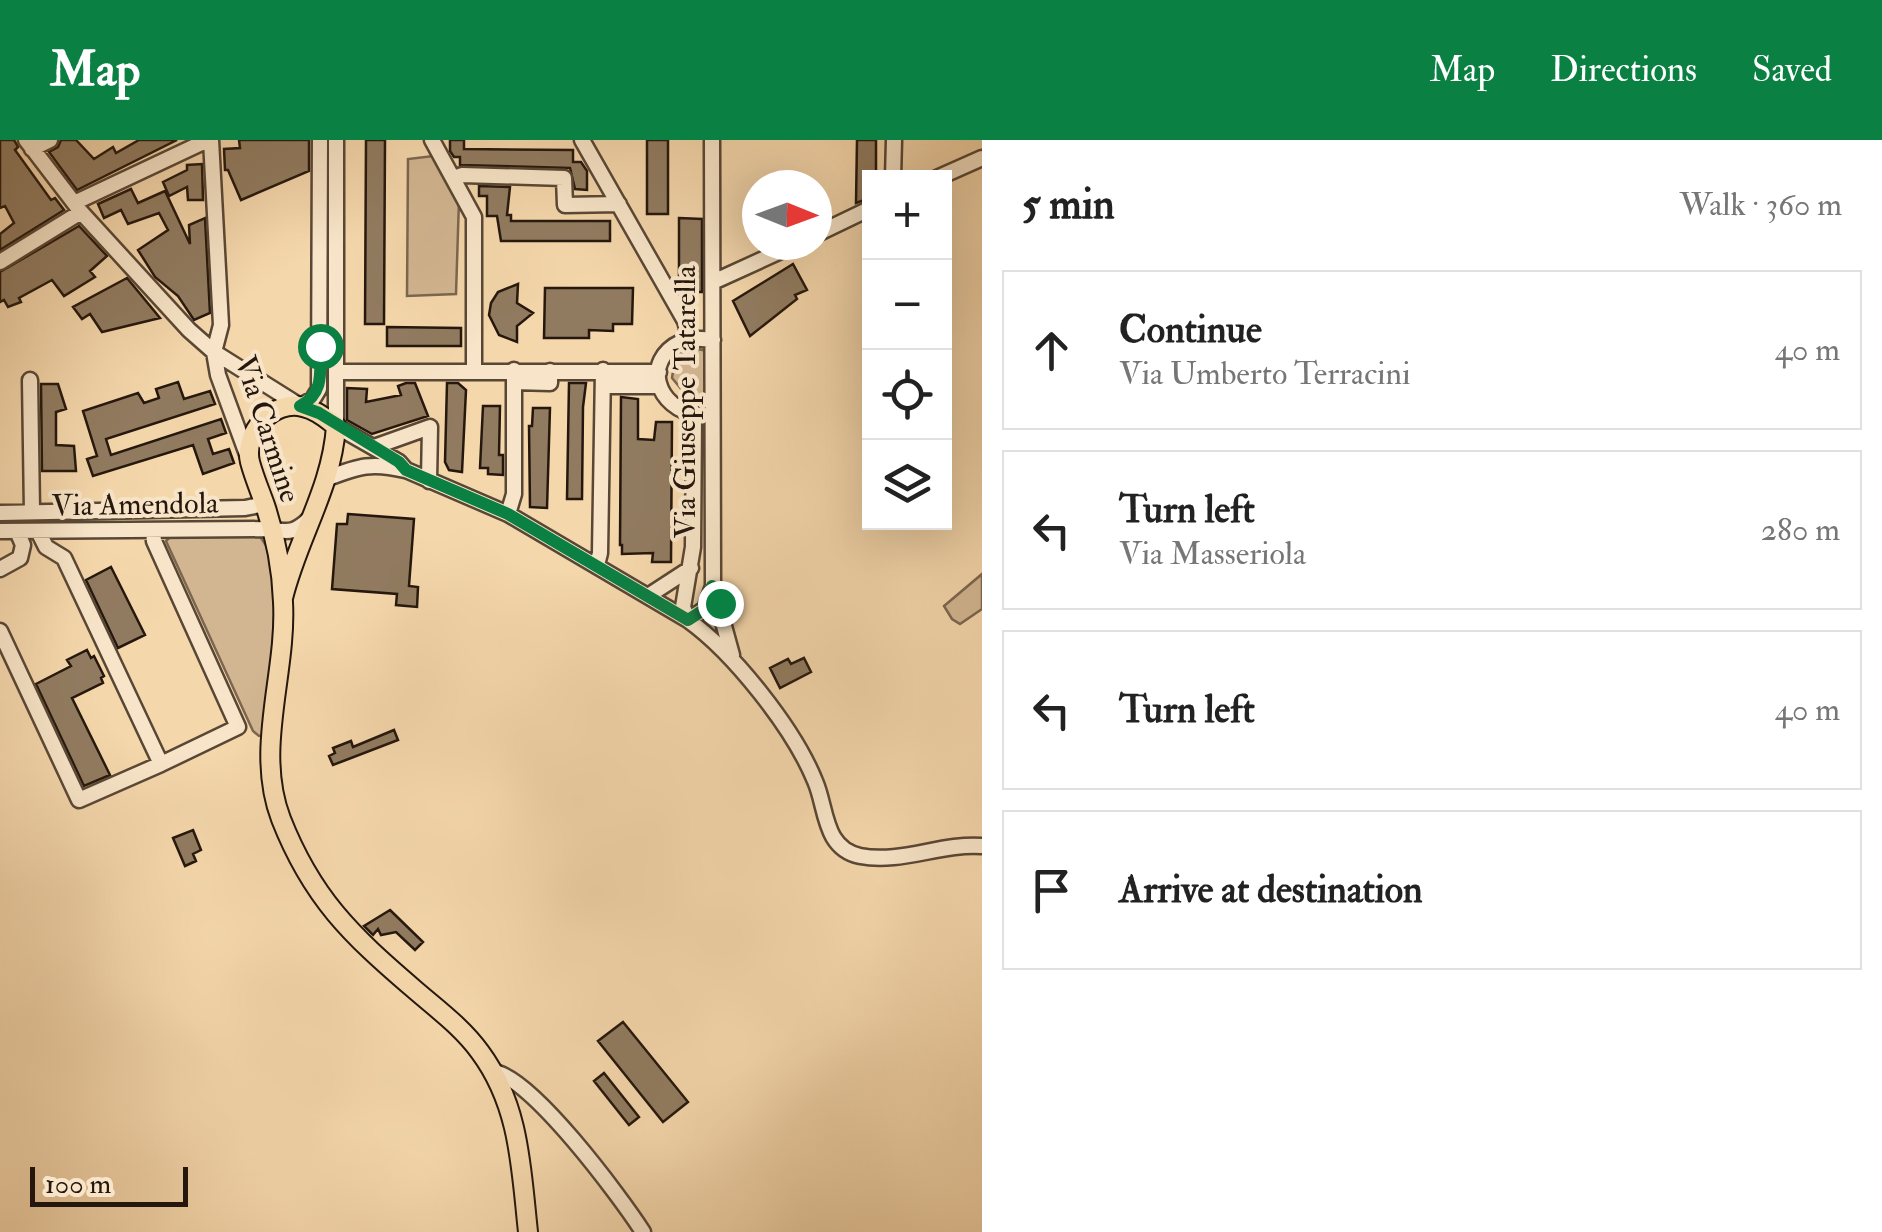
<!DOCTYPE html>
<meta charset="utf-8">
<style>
body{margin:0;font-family:"IM FELL Double Pica",serif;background:#f6f6f6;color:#222}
.controls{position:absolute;right:30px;top:30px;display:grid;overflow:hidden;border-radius:0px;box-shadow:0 10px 40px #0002}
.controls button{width:90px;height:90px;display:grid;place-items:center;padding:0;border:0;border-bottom:2px solid #e0e0e0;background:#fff;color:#222;font:50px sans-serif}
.compass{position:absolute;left:742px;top:30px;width:90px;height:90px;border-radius:50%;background:#fff;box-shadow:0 10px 40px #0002;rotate:91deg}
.scale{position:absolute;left:30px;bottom:25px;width:158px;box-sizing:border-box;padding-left:10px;border:5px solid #25170d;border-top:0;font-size:28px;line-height:35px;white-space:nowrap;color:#25170d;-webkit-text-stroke:8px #f8e5c9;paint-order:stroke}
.stop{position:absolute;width:30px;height:30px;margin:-22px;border:8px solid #0b8043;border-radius:50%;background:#fff}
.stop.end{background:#0b8043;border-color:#fff;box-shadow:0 2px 10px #0008}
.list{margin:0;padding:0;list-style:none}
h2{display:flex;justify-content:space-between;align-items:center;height:130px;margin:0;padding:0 40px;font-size:42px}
h2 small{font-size:32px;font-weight:400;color:#767676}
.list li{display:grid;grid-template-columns:65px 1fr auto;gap:30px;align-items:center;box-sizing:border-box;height:160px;margin:0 20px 20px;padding:0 20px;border:2px solid #e0e0e0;border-radius:0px}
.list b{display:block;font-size:38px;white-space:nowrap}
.list p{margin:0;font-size:32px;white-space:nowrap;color:#767676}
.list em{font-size:32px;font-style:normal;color:#767676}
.icon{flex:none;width:55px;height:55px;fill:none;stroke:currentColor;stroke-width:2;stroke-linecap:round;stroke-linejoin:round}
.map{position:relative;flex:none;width:982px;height:1092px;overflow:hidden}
header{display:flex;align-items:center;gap:60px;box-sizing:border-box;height:140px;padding:0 50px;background:#0b8043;color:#fff}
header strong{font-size:48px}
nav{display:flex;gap:55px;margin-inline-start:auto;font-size:35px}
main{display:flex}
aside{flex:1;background:#fff}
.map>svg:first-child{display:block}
</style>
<header>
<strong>Map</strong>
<nav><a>Map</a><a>Directions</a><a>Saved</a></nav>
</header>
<main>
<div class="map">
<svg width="982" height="1092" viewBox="0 0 982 1092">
<rect width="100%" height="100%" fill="#f5d7ac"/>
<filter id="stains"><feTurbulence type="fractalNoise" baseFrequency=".002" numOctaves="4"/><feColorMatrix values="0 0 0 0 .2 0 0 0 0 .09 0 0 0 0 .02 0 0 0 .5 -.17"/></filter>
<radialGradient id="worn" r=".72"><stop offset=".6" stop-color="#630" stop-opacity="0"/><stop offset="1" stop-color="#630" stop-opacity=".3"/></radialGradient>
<path fill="#d2b691" stroke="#7c664f" stroke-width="2.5" d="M 433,16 L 459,60 L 456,154 L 407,156 L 408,19 Z
M 693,208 L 707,211 L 706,255 L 703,258 L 687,256 L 672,238 L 675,218 Z
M 258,395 C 290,422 269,555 263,595 L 259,596 L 253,591 L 166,401 L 170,397 Z
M 982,434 L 982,469 L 960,484 L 952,479 L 944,466 Z"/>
<path fill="#917b60" stroke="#25170d" stroke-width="2.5" d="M 0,0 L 14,0 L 18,7 L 15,10 L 51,60 L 55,58 L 64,70 L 0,110 L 0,94 L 14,83 L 5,66 L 0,68 Z
M 61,0 L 76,0 L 94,19 L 113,7 L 116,13 L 139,0 L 177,0 L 77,50 L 49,12 L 58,7 Z
M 239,0 L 309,0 L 309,31 L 241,60 L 228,30 L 225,30 L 224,9 L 240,8 Z
M 366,0 L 385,0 L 384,184 L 365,184 Z
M 450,0 L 464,0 L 464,9 L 573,10 L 573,22 L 581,22 L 587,31 L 587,50 L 575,49 L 570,28 L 460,25 L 460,17 L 454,17 L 450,11 Z
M 647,0 L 668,0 L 668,74 L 647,74 Z
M 857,0 L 876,0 L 876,38 L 870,38 L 870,58 L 856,63 Z
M 202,24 L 203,60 L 188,60 L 187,47 L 169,56 L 163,42 L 187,30 L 187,25 Z
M 479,46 L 510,47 L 507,75 L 511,75 L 511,81 L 610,81 L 610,101 L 501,101 L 497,76 L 487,76 L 487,56 L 479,56 Z
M 131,49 L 138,63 L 165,51 L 190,104 L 189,85 L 205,78 L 210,173 L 194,180 L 178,156 L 155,137 L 138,110 L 168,90 L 159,73 L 128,84 L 121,70 L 104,78 L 98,64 Z
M 679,78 L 702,79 L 702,152 L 681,152 L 679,148 Z
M 79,86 L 107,116 L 90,131 L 95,137 L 64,156 L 52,140 L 19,158 L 21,162 L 8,167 L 4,160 L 0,162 L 0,132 Z
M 793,124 L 807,150 L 795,155 L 797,159 L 750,196 L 733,161 Z
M 127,138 L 160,178 L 102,192 L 90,174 L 82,179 L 73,167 Z
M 518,144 L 517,163 L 533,173 L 517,186 L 517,202 L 499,195 L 489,175 L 491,163 L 498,152 Z
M 545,148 L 633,148 L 632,184 L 613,184 L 613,191 L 589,190 L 589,198 L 544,198 Z
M 387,187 L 461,188 L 461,206 L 387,206 Z
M 178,242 L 184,259 L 210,251 L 215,264 L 106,299 L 111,315 L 221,279 L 226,293 L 208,299 L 213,314 L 229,309 L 234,323 L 203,334 L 193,305 L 93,336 L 87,319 L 97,316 L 83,271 L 138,253 L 144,263 L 159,258 L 156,249 Z
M 406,243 L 415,243 L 428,276 L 372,294 L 347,280 L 347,248 L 367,249 L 366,262 L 401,255 L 398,246 Z
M 447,243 L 458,243 L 466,250 L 462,332 L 449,330 L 445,322 Z
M 569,243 L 586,243 L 583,267 L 582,359 L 567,359 Z
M 41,244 L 58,244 L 66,269 L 56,272 L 56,305 L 74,306 L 76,331 L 42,331 Z
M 621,257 L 638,259 L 638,299 L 654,300 L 656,282 L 672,282 L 671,422 L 652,422 L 653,413 L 622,414 L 622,405 L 620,405 Z
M 483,266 L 500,266 L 499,315 L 503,315 L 503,335 L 488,334 L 488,328 L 480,328 Z
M 533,268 L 550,268 L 547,368 L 530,367 L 529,286 L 532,286 Z
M 348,374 L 414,379 L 409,446 L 418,447 L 417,467 L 396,465 L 397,454 L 332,449 L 337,384 L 347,384 Z
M 111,427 L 145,495 L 118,508 L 86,440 Z
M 87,510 L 91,518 L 94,516 L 104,536 L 101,538 L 103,543 L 72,558 L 110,635 L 84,646 L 36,544 L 71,526 L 67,520 Z
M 804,518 L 811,532 L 780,548 L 770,528 L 788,519 L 791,524 Z
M 394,590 L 398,600 L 333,625 L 329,616 L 335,613 L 333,608 L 351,601 L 353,607 Z
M 193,690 L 201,710 L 193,714 L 196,721 L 185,726 L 173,698 Z
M 390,770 L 423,802 L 415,810 L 396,792 L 381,795 L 378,789 L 373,795 L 364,786 Z
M 623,882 L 688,962 L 663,982 L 598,901 Z
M 604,933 L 639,977 L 629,985 L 594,941 Z"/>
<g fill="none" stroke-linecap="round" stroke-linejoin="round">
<defs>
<path id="minor" d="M 26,0 L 81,72 L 189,190 L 214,212 L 300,266 L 313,259 L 319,249 L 320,0
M 211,0 L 221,185 L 214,212 L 218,235 L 248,317
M 336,0 L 336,286 L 399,322 L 406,330 L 508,374 L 688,480 C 734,513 794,589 815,641 C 827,668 823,708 860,716 C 901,724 941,703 982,706
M 432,0 L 474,77 L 474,231
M 582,0 L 685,181 L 690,199
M 712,0 L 713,446 L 732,515
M 32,9 L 50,0
M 454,38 L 462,35 L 564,38 L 565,65 L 619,64
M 893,38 L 894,0
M 937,38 L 982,18
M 74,63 L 208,0
M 817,94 L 869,69
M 0,122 L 81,72
M 713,142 L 794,105
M 336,232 L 659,232
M 30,240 L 32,371
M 514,242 L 550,243 L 550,231
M 603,246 L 659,246
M 694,275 L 693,407 L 683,467 L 688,480 L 705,469 L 713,446
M 699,275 C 655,269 642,220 681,202 C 691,197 702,199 713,200
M 374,307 L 430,287 L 429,341
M 328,338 C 359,326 372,322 405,330
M 0,373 L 245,368 L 265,364
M 508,374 L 514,354 L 514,230
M 0,391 L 271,389 C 289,393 296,392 309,379
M 153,391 L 154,401 L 238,587 L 161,624
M 597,425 L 600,413 L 603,230
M 0,429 L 20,418 L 23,405 L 17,391
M 648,456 L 691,428
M 0,491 L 79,660 L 161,624 L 64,418 L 46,407 L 39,393
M 492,932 C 528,932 622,1059 643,1092"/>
<path id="major" d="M 283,458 C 298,397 332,348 336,286 C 325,278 316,270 303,267 C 273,259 243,293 250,322 C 254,337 260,351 265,365 C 275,395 282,430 283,462 C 287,534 254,609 281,679 C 312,758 351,795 414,849 C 437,869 462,887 480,912 C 520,966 521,1028 528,1092"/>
</defs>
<use href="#minor" stroke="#594735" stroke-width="19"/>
<use href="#major" stroke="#25170d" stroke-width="22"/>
<use href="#minor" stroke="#f8e5c9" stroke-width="14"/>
<use href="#major" stroke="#f5d7ac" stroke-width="18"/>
</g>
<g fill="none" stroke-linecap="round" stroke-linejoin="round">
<path stroke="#0b8043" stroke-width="12" d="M 320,206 C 320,231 325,253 300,266 L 319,273 L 399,322 L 406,330 L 508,374 L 688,480 L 705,469 L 712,446 L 720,463"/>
</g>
<g text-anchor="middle" stroke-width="8" stroke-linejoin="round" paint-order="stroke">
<g font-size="30" fill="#25170d" stroke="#f8e5c9">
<text transform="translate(685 262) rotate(-90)" y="10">Via Giuseppe Tatarella</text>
<text transform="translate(268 289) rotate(72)" y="10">Via Carmine</text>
<text transform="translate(135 364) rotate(-1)" y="10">Via Amendola</text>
</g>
</g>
<rect width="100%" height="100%" filter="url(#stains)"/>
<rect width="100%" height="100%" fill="url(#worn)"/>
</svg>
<div class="controls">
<button>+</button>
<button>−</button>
<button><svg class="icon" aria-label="locate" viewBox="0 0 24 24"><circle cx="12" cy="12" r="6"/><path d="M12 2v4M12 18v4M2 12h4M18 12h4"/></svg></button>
<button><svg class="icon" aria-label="layers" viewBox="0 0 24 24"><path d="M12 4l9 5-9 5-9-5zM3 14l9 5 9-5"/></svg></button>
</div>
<svg class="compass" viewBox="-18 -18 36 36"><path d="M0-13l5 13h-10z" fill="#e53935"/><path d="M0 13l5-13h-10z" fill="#767676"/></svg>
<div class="scale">100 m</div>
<div class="stop" style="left:320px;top:206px"></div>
<div class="stop end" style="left:720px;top:463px"></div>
</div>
<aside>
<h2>5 min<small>Walk · 360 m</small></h2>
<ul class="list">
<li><svg class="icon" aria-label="ahead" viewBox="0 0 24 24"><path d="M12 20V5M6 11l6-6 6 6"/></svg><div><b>Continue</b><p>Via Umberto Terracini</p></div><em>40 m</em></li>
<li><svg class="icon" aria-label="left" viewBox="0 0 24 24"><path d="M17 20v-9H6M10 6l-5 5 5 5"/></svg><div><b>Turn left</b><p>Via Masseriola</p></div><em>280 m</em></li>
<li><svg class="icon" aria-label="left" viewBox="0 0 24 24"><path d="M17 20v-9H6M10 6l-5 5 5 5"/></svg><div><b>Turn left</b></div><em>40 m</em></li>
<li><svg class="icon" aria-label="arrive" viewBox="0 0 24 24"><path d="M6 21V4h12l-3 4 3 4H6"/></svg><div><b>Arrive at destination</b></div></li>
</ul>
</aside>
</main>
